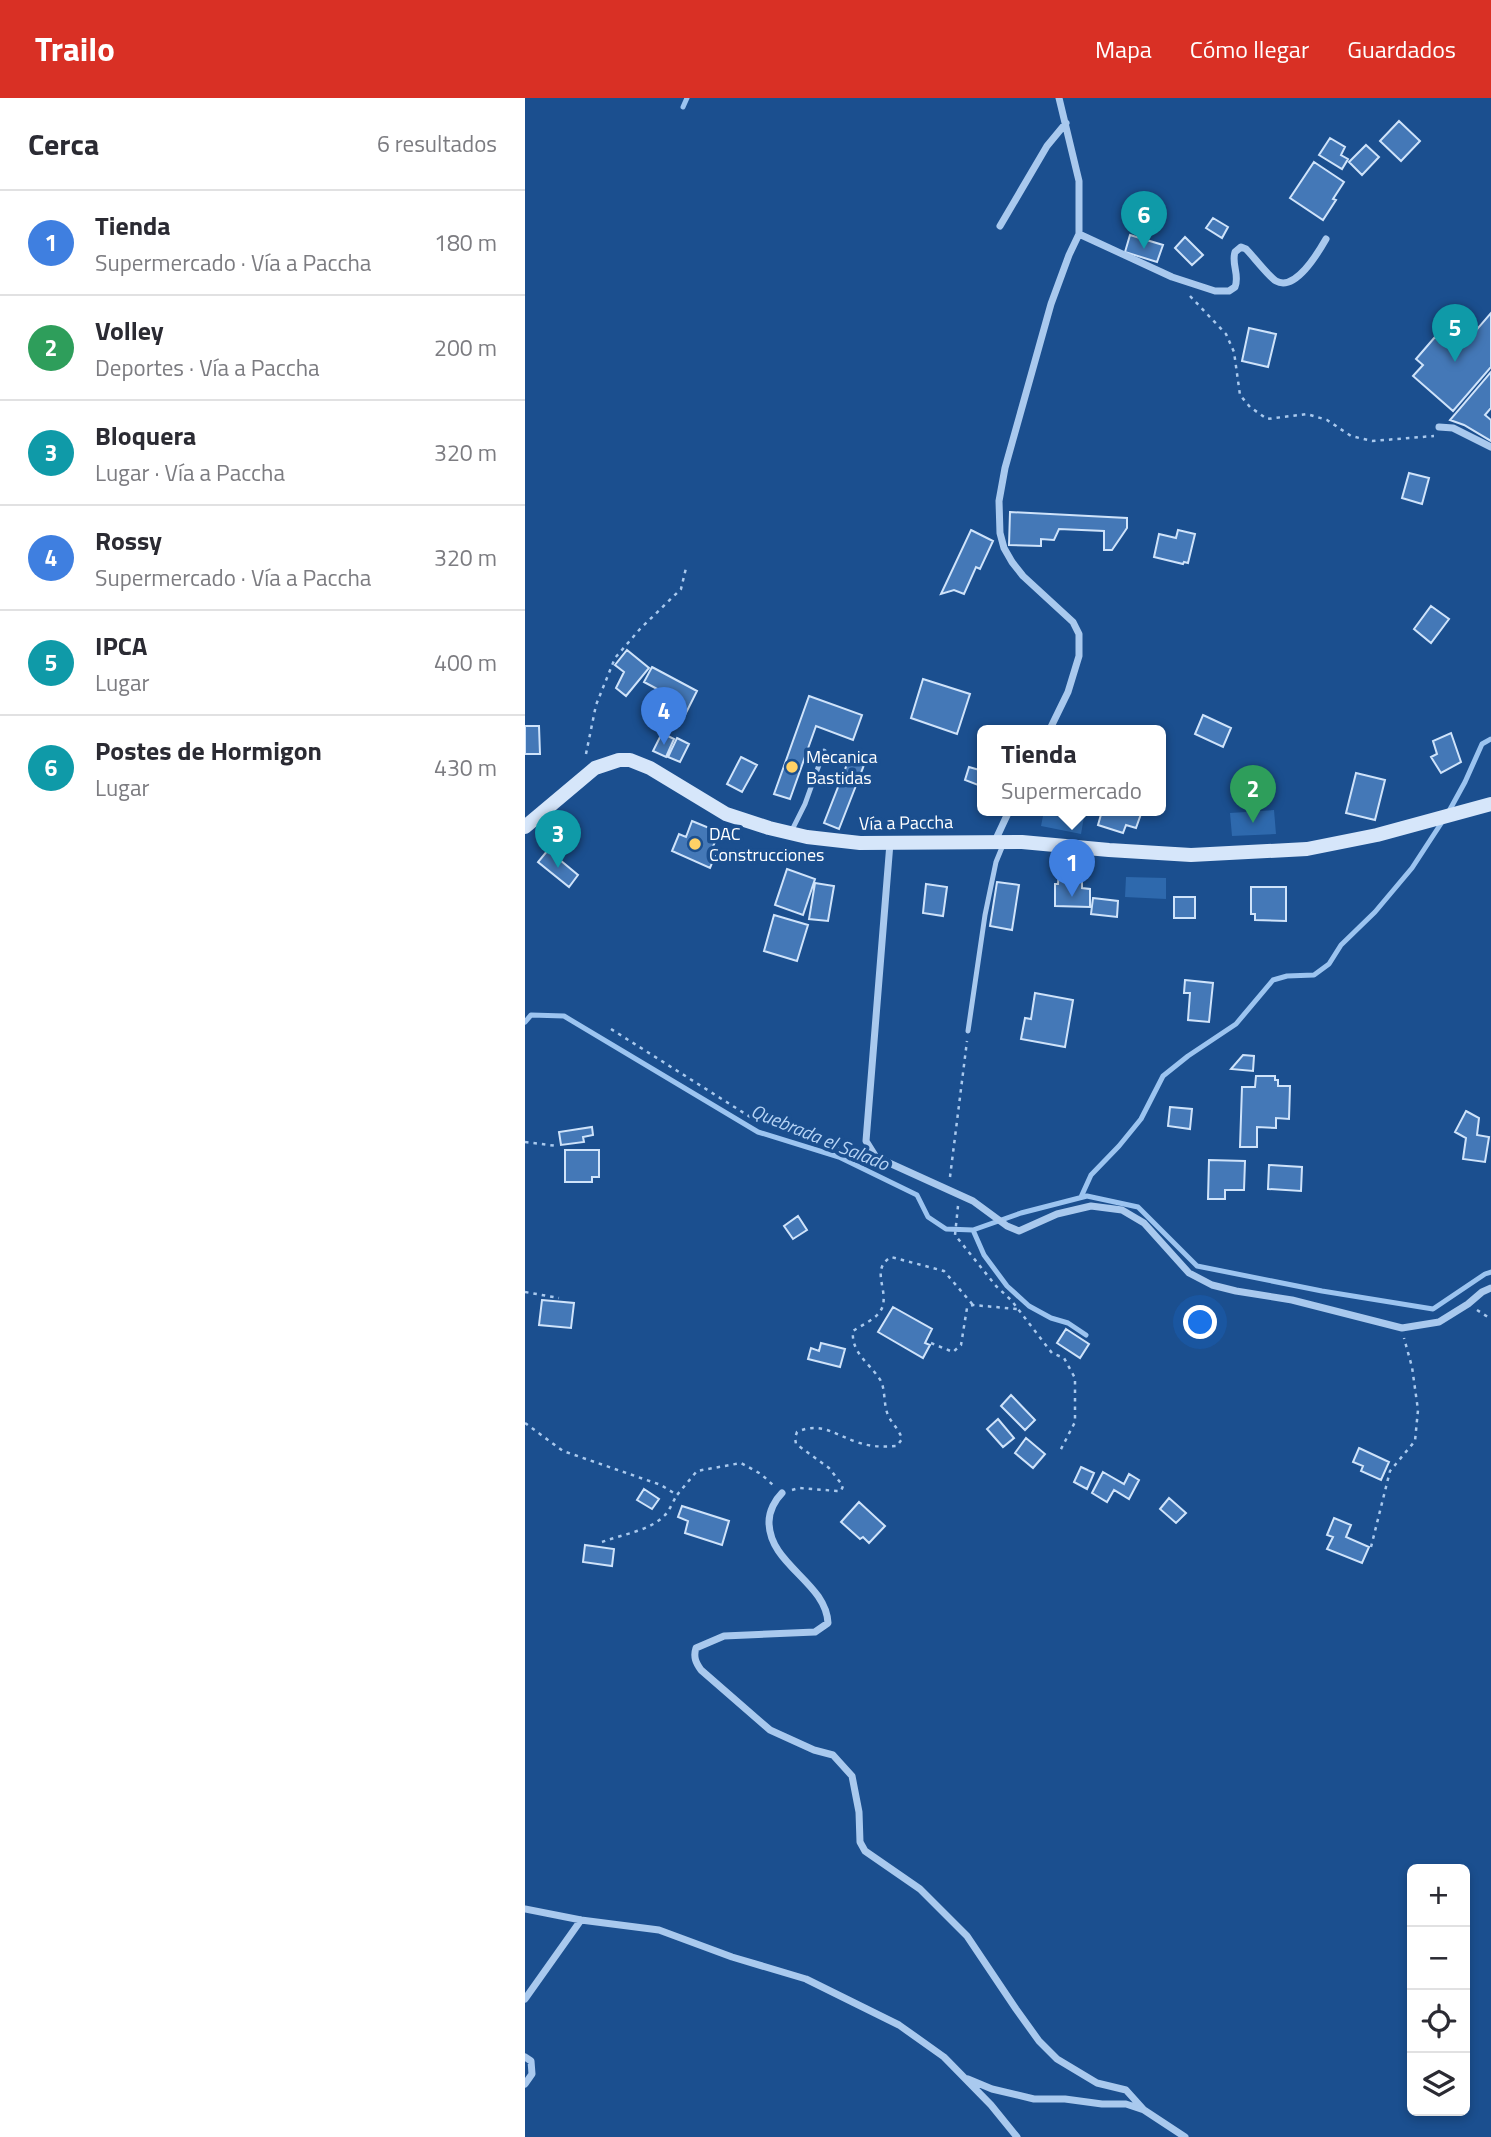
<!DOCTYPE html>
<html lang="es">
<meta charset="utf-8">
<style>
body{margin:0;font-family:"Titillium Web",sans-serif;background:#f7f7f7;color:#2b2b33}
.controls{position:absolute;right:21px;bottom:21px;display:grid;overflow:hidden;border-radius:10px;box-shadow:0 4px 10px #0003}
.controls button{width:63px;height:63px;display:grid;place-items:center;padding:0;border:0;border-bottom:2px solid #e1e1e2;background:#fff;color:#2b2b33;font:35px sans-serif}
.you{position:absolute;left:676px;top:1225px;width:24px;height:24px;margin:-18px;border:5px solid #fff;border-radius:50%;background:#1a73e8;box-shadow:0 0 0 10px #1a73e833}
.badge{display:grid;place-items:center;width:46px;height:46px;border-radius:50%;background:#d93025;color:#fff;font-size:23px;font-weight:700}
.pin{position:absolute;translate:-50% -58px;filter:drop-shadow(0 2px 4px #0008)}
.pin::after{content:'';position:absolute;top:37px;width:24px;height:21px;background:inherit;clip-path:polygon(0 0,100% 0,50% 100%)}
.popup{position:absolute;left:452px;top:627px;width:189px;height:91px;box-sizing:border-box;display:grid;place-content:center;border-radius:10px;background:#fff;filter:drop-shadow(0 2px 5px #0005);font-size:23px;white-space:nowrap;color:#7c7c81}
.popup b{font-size:26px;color:#2b2b33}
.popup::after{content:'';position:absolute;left:50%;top:100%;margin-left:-14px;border:14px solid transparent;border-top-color:#fff}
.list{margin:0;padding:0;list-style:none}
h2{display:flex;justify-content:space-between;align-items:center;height:91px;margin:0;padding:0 28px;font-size:30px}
h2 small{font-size:23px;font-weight:400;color:#7c7c81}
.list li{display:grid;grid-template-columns:46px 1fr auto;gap:21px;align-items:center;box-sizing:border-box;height:105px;padding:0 28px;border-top:2px solid #e1e1e2}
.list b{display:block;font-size:26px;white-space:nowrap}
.list p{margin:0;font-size:23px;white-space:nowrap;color:#7c7c81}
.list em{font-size:23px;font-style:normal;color:#7c7c81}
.icon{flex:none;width:38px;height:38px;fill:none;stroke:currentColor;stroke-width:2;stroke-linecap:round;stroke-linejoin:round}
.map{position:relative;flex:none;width:966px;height:2039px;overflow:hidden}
header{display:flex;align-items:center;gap:42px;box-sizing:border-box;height:98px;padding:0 35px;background:#d93025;color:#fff}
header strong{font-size:33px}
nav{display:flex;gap:38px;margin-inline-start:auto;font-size:24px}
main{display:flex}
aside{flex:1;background:#fff}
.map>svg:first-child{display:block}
</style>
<header>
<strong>Trailo</strong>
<nav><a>Mapa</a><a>Cómo llegar</a><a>Guardados</a></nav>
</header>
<main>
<aside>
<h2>Cerca<small>6 resultados</small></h2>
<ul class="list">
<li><span class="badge" style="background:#3f7fe0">1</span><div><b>Tienda</b><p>Supermercado · Vía a Paccha</p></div><em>180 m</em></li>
<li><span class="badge" style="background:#2e9e5b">2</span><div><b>Volley</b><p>Deportes · Vía a Paccha</p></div><em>200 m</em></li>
<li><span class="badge" style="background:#0f9aa8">3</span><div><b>Bloquera</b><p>Lugar · Vía a Paccha</p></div><em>320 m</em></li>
<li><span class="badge" style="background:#3f7fe0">4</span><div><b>Rossy</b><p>Supermercado · Vía a Paccha</p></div><em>320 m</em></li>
<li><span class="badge" style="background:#0f9aa8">5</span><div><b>IPCA</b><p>Lugar</p></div><em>400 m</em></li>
<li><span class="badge" style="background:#0f9aa8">6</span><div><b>Postes de Hormigon</b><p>Lugar</p></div><em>430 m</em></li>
</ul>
</aside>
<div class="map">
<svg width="966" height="2039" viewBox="0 0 966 2039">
<rect width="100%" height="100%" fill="#1b4f8f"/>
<path fill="#2e69ad" d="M 749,712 L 751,736 L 707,738 L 705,715 Z
M 519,713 L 560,713 L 556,736 L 516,728 Z
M 601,779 L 641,780 L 641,801 L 600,799 Z"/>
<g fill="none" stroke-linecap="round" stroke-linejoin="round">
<path stroke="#9cc4f0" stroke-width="5" d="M 158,9 L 162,0
M 923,715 L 940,684 L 957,646 L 966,641
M 0,924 L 6,917 L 39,918 L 233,1034 L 314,1059 L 392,1097 L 403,1119 L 421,1131 L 448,1132 L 496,1115 L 562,1098 L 613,1109 L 672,1168 L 797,1193 L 908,1211 L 960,1176 L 966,1174
M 556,1099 L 566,1077 L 594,1048 L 616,1021 L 638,978 L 663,958 L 711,926 L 748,882 L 762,878 L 789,877 L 804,866 L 816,847 L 850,814 L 887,770 L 917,724
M 448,1132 L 459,1157 L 482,1188 L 504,1208 L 526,1220 L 543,1225 L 561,1237"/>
</g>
<path fill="#4478b7" stroke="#cfe3fa" stroke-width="2" d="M 874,23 L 895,43 L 876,63 L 855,43 Z
M 805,40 L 820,49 L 816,57 L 823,61 L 817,71 L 794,57 Z
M 841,47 L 854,59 L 837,77 L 824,64 Z
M 789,64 L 819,84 L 808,101 L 811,102 L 798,122 L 765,100 Z
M 688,120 L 703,129 L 697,140 L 681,130 Z
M 605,137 L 638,147 L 632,164 L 600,154 Z
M 660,139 L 678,157 L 667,167 L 650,150 Z
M 966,215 L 966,269 L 928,313 L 888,278 L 898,267 L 891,261 L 910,239 L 919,247 L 930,234 L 942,243 Z
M 724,230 L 751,236 L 743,269 L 717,263 Z
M 966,274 L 966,310 L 960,317 L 966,322 L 966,343 L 939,327 L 925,322 Z
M 884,375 L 904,380 L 897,406 L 877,400 Z
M 485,414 L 602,420 L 602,430 L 587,452 L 579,452 L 579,433 L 534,431 L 529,442 L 516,441 L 516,448 L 484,447 Z
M 446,432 L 468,443 L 455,471 L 451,469 L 439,496 L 429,492 L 416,496 Z
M 653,432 L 670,436 L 663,465 L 659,464 L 658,466 L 629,459 L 634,436 L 651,440 Z
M 906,508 L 924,521 L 906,545 L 889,531 Z
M 102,552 L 124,570 L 101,598 L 91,590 L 99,574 L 90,567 Z
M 127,569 L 172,593 L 158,621 L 145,614 L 151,601 L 119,584 Z
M 398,581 L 445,596 L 432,636 L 386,620 Z
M 284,598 L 337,617 L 328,642 L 291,628 L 265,701 L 249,696 Z
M 678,617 L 706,630 L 698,649 L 670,636 Z
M 0,628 L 14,628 L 15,656 L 0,656 Z
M 137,635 L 149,641 L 141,659 L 128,653 Z
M 926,635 L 936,664 L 916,675 L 906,659 L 912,656 L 908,643 Z
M 152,640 L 164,646 L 155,664 L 143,659 Z
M 216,659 L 232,667 L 217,694 L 202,686 Z
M 324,661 L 339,667 L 314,731 L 299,725 Z
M 444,669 L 458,673 L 458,695 L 454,694 L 456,688 L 440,682 Z
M 831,675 L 860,682 L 850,722 L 821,715 Z
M 577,713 L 617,713 L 611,730 L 601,727 L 598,735 L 573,727 Z
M 167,723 L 194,734 L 185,756 L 190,758 L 185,770 L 147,753 L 154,736 L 161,739 Z
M 23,752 L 53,777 L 44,789 L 13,764 Z
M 262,771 L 290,781 L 278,817 L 250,807 Z
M 534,773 L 557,774 L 557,790 L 565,791 L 565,809 L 530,808 L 530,786 L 533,786 Z
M 472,784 L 494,787 L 487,832 L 465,828 Z
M 290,785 L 309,788 L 303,823 L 284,821 Z
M 401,786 L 422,789 L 418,818 L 398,815 Z
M 726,789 L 761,789 L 761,823 L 730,822 L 730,816 L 726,816 Z
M 649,799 L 670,799 L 670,820 L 649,820 Z
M 568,800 L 593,803 L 592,819 L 566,816 Z
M 249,817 L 283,827 L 272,863 L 239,853 Z
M 660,882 L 688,885 L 684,924 L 663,922 L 665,895 L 659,895 Z
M 510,895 L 548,902 L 540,949 L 496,941 L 500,920 L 506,921 Z
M 718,957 L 729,958 L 728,973 L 706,971 Z
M 731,978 L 750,978 L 750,982 L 753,982 L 753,988 L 765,988 L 764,1021 L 751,1020 L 751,1030 L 732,1029 L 732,1049 L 715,1049 L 717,989 L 730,989 Z
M 645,1009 L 667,1011 L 665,1031 L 643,1028 Z
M 941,1013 L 954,1020 L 952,1037 L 964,1039 L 960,1064 L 938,1061 L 941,1040 L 930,1034 Z
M 67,1029 L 68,1037 L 58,1039 L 59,1044 L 36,1047 L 34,1034 Z
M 40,1052 L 74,1052 L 74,1079 L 67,1079 L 67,1084 L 40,1084 Z
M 684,1062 L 720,1063 L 719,1092 L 700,1092 L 700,1101 L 683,1101 Z
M 744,1067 L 777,1069 L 776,1093 L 743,1091 Z
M 273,1118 L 282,1132 L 268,1141 L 259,1128 Z
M 17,1202 L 49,1205 L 46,1230 L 14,1227 Z
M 368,1209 L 407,1231 L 400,1245 L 405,1247 L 398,1260 L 353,1234 Z
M 541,1231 L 564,1246 L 555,1260 L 532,1245 Z
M 296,1245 L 320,1251 L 315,1269 L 283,1261 L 286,1250 L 294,1253 Z
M 486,1297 L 510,1322 L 500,1332 L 476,1308 Z
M 473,1321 L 489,1340 L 478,1349 L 462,1331 Z
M 501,1340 L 520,1356 L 508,1370 L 490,1355 Z
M 834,1350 L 864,1364 L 856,1382 L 836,1373 L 838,1368 L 828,1364 Z
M 556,1369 L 569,1375 L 562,1391 L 549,1384 Z
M 578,1374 L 599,1386 L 604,1376 L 614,1382 L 604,1401 L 589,1392 L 582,1404 L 567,1395 Z
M 119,1391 L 134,1401 L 127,1411 L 112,1402 Z
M 644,1400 L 661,1415 L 651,1425 L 635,1411 Z
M 334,1404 L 360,1428 L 344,1445 L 338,1439 L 335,1441 L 316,1424 Z
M 157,1408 L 204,1423 L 197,1447 L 160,1435 L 163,1423 L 153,1419 Z
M 809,1420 L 826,1427 L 821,1439 L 844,1449 L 837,1465 L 802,1451 L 808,1439 L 802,1437 Z
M 60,1447 L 89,1451 L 87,1468 L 58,1464 Z"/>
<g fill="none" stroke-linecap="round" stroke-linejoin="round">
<path stroke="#a9c9ee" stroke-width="2.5" stroke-dasharray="3.5 5" stroke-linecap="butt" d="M 665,198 L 701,236 L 709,254 L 715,297 L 725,309 L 742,321 L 782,316 L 802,322 L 826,338 L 847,343 L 909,338
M 61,656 L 71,607 L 90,560 L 115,531 L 156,491 L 161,470
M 86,931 L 230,1022 L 338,1059
M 0,1044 L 32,1048
M 425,1079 L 442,943
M 433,1108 L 430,1137 L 471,1188 L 486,1202 L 527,1255 L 539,1260 L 550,1280 L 550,1324 L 535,1353
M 0,1194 L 34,1200
M 952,1212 L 966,1221
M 406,1245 L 428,1254 L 436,1247 L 442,1210 L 448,1207 L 492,1211
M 0,1325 L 38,1353 L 136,1387 L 152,1397 L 172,1373 L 216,1365 L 236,1376 L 249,1388
M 267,1392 L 274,1390 L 312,1393 L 316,1393 L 318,1388 L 304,1370 L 271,1346 L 270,1340 L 272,1334 C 296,1323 310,1337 332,1344 C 345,1349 358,1349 372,1348 L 377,1341 C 374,1331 367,1326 363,1317 C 358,1306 361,1289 354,1280 C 343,1264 326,1254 328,1233 C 338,1226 355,1220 358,1207 C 362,1189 346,1171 366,1159 L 419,1173 L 448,1207
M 77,1444 C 98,1436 125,1433 140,1417 C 145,1412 148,1403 152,1397
M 846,1449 L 865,1373 L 890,1343 L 893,1312 L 887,1269 L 879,1240"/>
<path stroke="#a9c9ee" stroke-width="5" d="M 267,732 L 280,706 L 299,653
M 443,933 L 460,817 L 471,764 L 478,747"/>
<path stroke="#a9c9ee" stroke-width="7" d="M 475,128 L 522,48 L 541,25
M 554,136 L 647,179 L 690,193 L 704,193 L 710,189 C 715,177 706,166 710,154 L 716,149 L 721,151 C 728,158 744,179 751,183 C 770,194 793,155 801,141
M 914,329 L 928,330 L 966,349
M 524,633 L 543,594 L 554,558 L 554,536 L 548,524 L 498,478 L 487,464 L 479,450 L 475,435 L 474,403 L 480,370 L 526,206 L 544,157 L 554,136 L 554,83 L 534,0
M 470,743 L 484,713
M 365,745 L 341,1043 L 351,1059 L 448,1103 L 482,1128 L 494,1133 L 532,1116 L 566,1108 L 597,1112 L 619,1125 L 664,1175 L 687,1187 L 711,1193 L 767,1202 L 877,1230 L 914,1224 L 943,1206 L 957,1194 L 966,1190
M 257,1395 C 250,1402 244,1413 244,1424 C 244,1467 301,1484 303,1525 L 290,1534 L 199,1538 L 171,1550 C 168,1559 171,1565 176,1572 L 245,1632 L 289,1652 L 308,1657 L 327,1678 L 334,1714 L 335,1744 L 340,1753 L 395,1791 L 442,1838 L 491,1911 L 514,1943 L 532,1961 L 572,1985 L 601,1992 L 619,2012 L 660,2039
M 0,1811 L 56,1822 L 134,1832 L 207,1859 L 281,1881 L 374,1927 L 419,1959 L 466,2007 L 492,2039
M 0,1901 L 56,1822
M 0,1959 L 6,1963 L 7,1976 L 0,1986
M 443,1981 L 467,1991 L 509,2001 L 540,2001 L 577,2006 L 601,2006 L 619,2012"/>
<path stroke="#d6e6fa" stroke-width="14" d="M 0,729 L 70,670 L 94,662 L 105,662 L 125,670 L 201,716 L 244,730 L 282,739 L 335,745 L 497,744 L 584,752 L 666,757 L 782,751 L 852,737 L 966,706"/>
</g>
<g fill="#ffd166" stroke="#1b4f8f" stroke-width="2.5">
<circle cx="267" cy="669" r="7"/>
<circle cx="170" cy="746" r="7"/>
</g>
<g text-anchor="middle" stroke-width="7" stroke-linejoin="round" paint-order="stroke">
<g font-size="18" fill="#fff" stroke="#1b4f8f" text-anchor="start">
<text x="281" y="665">Mecanica<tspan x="281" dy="21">Bastidas</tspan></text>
<text x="184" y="742">DAC<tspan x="184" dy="21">Construcciones</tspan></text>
</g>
<g font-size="18" fill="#fff" stroke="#1b4f8f">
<text transform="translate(381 725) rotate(-1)" y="6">Vía a Paccha</text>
</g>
<g font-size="19" font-style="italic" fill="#b5d3f5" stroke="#1b4f8f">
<text transform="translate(295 1039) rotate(22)" y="7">Quebrada el Salado</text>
</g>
</g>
</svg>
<div class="controls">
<button>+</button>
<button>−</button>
<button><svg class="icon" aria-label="locate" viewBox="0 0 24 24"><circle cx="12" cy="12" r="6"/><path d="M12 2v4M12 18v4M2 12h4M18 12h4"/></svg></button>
<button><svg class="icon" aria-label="layers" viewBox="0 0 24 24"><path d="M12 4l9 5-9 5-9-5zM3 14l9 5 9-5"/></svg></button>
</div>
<div class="you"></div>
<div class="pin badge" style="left:547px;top:799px;background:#3f7fe0">1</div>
<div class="popup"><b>Tienda</b>Supermercado</div>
<div class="pin badge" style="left:728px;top:725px;background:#2e9e5b">2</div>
<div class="pin badge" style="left:33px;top:770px;background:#0f9aa8">3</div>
<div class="pin badge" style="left:139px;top:647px;background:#3f7fe0">4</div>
<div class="pin badge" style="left:930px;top:264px;background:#0f9aa8">5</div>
<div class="pin badge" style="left:619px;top:151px;background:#0f9aa8">6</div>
</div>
</main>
